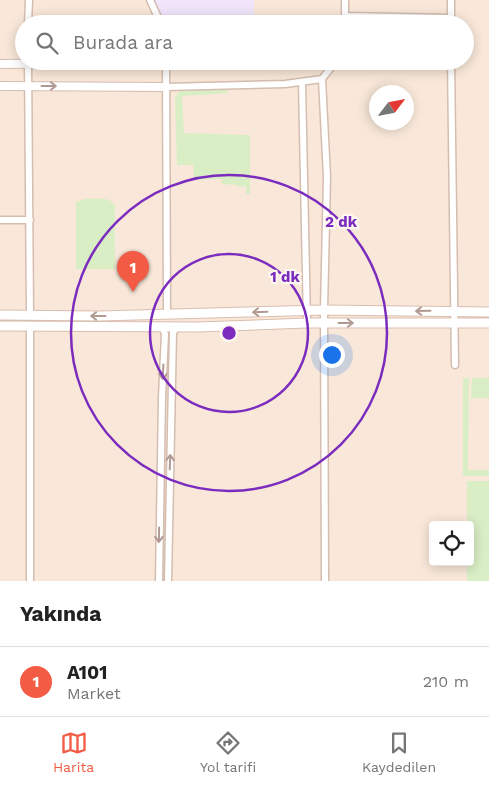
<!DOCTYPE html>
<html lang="tr">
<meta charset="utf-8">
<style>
body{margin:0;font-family:"Work Sans",sans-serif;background:#f2f2f2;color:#222}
.controls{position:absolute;right:15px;bottom:15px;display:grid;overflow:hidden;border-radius:5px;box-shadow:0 2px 12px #0003}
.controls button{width:45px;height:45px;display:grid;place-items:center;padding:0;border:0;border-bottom:1px solid #e0e0e0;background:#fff;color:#222;font:25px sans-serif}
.compass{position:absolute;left:369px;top:85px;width:45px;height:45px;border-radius:50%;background:#fff;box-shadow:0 2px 12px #0003;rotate:58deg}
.you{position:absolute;left:331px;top:354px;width:18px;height:18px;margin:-12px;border:4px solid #fff;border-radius:50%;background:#1a73e8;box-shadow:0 0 0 8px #1a73e833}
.badge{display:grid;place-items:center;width:32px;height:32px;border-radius:50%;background:#f35b44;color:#fff;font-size:16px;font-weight:700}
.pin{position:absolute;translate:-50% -41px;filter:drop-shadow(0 1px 2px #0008)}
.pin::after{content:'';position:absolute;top:26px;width:18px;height:15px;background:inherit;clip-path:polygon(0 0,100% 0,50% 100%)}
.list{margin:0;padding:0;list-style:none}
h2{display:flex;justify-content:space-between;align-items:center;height:65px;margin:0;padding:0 20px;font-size:21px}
h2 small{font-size:16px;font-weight:400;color:#767676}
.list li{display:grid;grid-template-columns:32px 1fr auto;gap:15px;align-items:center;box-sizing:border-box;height:70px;padding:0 20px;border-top:1px solid #e0e0e0}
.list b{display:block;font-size:19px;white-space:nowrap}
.list p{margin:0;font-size:16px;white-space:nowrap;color:#767676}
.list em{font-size:16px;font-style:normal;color:#767676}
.icon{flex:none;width:28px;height:28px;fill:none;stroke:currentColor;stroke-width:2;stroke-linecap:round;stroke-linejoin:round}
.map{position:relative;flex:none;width:489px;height:581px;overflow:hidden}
.search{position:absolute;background:#fff;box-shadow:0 2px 12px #0003;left:15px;right:15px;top:15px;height:55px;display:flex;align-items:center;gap:12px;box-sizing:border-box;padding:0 18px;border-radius:28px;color:#767676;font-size:19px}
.sheet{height:135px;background:#fff}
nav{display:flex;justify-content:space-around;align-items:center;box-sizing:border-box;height:70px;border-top:1px solid #e0e0e0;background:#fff;font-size:14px;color:#767676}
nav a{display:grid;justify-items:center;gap:2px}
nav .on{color:#f35b44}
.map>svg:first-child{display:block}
</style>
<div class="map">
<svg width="489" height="581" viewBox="0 0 489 581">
<rect width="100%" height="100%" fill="#fef4e9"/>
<path fill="#f9e8d9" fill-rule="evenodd" d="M 0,0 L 489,0 L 489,581 L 0,581 ZM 24,24 L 465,24 L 465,61 L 24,61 ZM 376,92 L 406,92 L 406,122 L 376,122 ZM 433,525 L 470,525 L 470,562 L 433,562 Z"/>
<path fill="#f1e5fb" d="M 153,0 L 254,0 L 254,20 L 168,20 L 160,16 Z"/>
<path fill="#d9eec5" d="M 227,88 L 228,93 L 182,96 L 184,133 L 250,135 L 250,194 L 246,194 L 246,186 L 238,187 L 237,185 L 222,184 L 222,179 L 194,180 L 193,165 L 177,165 L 175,97 L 181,90 Z
M 84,199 C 94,199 111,196 115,206 L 115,269 L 76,269 L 76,202 Z
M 463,378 L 469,378 L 468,470 L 489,470 L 489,476 L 463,476 Z
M 472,378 L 489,378 L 489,398 L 471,398 Z
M 467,481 L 489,481 L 489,581 L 467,581 L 467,562 L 470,562 L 470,525 L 467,525 Z"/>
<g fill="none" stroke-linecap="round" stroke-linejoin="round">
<defs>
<path id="minor" d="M 150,0 L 161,24
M 345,0 L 345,24
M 345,16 L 451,18
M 28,24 L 29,0
M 451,24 L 451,0
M 28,61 L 30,315
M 166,61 L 167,314
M 451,61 L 455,365
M 302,82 L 307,323
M 166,87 L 285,84 L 322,79
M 0,220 L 30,220
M 30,326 L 30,581
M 159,581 L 162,397 L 165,334 L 163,329 L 160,327
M 168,581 L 173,332 L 178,327
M 325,581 L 324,310 L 327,177 L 322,79 L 336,61"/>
<path id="tertiary" d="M 0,64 L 166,62
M 0,86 L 166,87"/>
<path id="secondary" d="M 0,315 L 100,316 L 324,310 L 489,312
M 0,326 L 199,327 L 307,323 L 489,323"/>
</defs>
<use href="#minor" stroke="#d5bdb0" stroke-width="9"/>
<use href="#tertiary" stroke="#d5bdb0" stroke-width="10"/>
<use href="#secondary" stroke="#dabeaf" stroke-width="11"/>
<use href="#minor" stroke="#fff" stroke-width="6"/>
<use href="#tertiary" stroke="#fff" stroke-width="8"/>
<use href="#secondary" stroke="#fff" stroke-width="9"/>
</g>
<defs><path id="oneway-shaft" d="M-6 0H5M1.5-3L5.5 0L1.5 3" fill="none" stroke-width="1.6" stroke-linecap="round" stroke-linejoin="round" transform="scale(1.25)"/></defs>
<g stroke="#b19a92">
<use href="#oneway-shaft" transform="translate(49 86)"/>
<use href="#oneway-shaft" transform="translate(423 311) rotate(179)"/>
<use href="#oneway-shaft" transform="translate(260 312) rotate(178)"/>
<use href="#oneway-shaft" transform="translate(98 316) rotate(180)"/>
<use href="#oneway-shaft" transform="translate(346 323)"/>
<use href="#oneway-shaft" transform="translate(163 372) rotate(93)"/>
<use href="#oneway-shaft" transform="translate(170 462) rotate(-88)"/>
<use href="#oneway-shaft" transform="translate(159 535) rotate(91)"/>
</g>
<g fill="none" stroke="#7b2cbf" stroke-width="2.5">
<circle cx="229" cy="333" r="79"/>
<circle cx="229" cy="333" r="158"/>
</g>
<circle cx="229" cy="333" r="8" fill="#7b2cbf" stroke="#fff8f1" stroke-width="2.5"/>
<g font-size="15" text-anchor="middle" font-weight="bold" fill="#7b2cbf" stroke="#fff8f1" stroke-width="4.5" stroke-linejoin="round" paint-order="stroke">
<text x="341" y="227">2 dk</text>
<text x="285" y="282">1 dk</text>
</g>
</svg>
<div class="controls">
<button><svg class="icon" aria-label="locate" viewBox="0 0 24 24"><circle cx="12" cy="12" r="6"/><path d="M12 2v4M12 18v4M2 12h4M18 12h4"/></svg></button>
</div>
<svg class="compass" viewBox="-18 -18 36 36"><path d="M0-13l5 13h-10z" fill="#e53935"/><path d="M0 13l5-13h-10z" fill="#767676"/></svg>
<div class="you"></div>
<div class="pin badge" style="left:133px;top:292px">1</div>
<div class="search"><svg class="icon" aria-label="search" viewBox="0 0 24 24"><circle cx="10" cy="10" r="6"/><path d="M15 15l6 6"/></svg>Burada ara</div>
</div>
<section class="sheet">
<h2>Yakında<small></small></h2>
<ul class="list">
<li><span class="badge">1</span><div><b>A101</b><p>Market</p></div><em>210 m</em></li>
</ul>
</section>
<nav>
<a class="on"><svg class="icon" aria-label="map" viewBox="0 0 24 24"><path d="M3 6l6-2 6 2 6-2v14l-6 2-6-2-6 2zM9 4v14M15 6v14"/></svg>Harita</a>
<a><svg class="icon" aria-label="directions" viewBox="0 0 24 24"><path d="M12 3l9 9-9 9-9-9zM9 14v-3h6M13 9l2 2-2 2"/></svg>Yol tarifi</a>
<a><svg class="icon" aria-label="saved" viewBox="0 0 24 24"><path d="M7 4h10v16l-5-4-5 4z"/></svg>Kaydedilen</a>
</nav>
